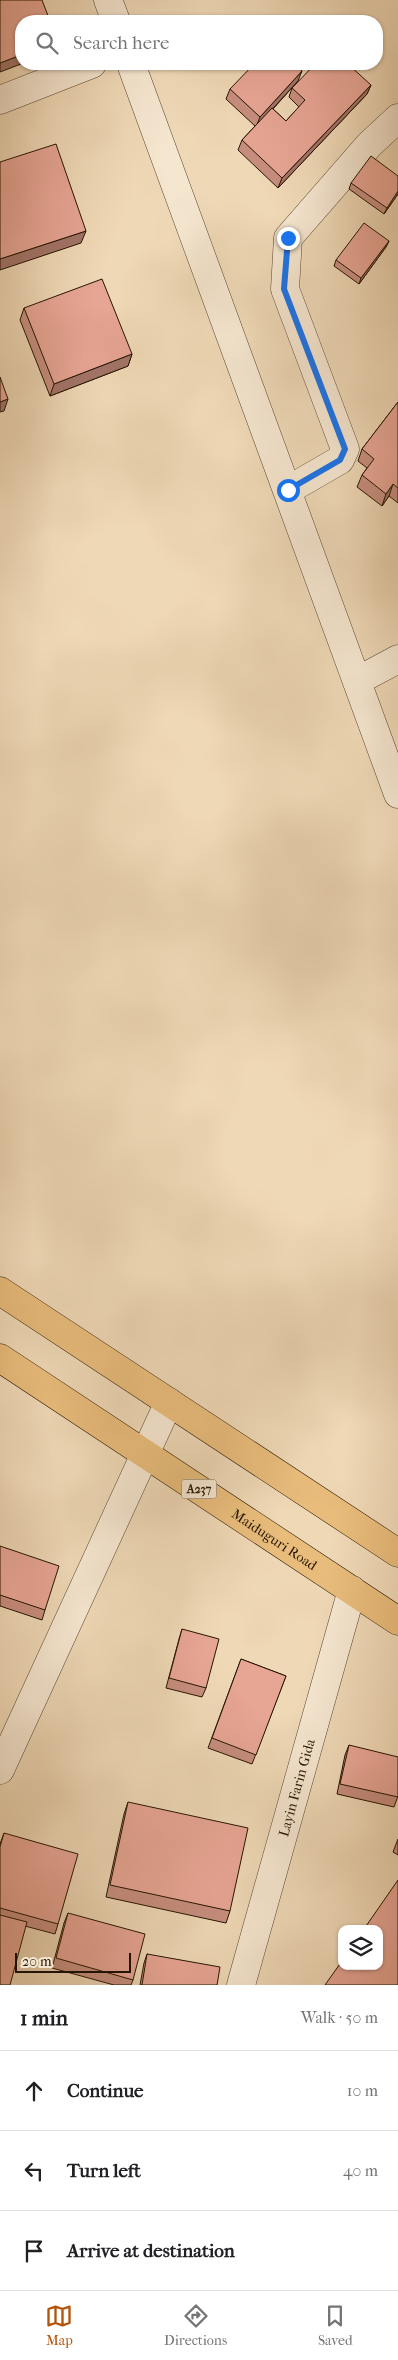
<!DOCTYPE html>
<html lang="en">
<head>
<meta charset="utf-8">
<style>
  body { margin:0; font-family:"IM FELL French Canon",serif; background:#f2f2f2; color:#202124 }
  .controls { position:absolute; right:15px; bottom:15px; display:grid; overflow:hidden; border-radius:10px; box-shadow:0 1px 4px #0004 }
  .controls button { width:45px; height:45px; display:grid; place-items:center; padding:0; border:0; border-bottom:1px solid #e0e0e0; background:#fff; color:#202124; font:25px sans-serif }
  .scale { position:absolute; left:15px; bottom:12px; width:116px; box-sizing:border-box; padding-left:5px; border:2px solid #261503; border-top:0; font-size:14px; line-height:18px; white-space:nowrap; color:#261503; -webkit-text-stroke:4px #f5e6d0; paint-order:stroke }
  .stop { position:absolute; width:15px; height:15px; margin:-11px; border:4px solid #1a73e8; border-radius:50%; background:#fff }
  .stop.end { background:#1a73e8; border-color:#fff; box-shadow:0 1px 5px #0008 }
  .list { margin:0; padding:0; list-style:none }
  h2 { display:flex; justify-content:space-between; align-items:center; height:65px; margin:0; padding:0 20px; font-size:21px }
  h2 small { font-size:16px; font-weight:400; color:#757577 }
  .list li { display:grid; grid-template-columns:32px 1fr auto; gap:15px; align-items:center; box-sizing:border-box; height:80px; padding:0 20px; border-top:1px solid #e0e0e0 }
  .list b { display:block; font-size:19px; white-space:nowrap }
  .list em { font-size:16px; font-style:normal; color:#757577 }
  .icon { flex:none; width:28px; height:28px; fill:none; stroke:currentColor; stroke-width:2; stroke-linecap:round; stroke-linejoin:round }
  .map { position:relative; flex:none; width:398px; height:1985px; overflow:hidden }
  .search { position:absolute; background:#fff; box-shadow:0 1px 4px #0004; left:15px; right:15px; top:15px; height:55px; display:flex; align-items:center; gap:12px; box-sizing:border-box; padding:0 18px; border-radius:20px; color:#757577; font-size:19px }
  .sheet { height:305px; background:#fff }
  nav { display:flex; justify-content:space-around; align-items:center; box-sizing:border-box; height:70px; border-top:1px solid #e0e0e0; background:#fff; font-size:14px; color:#757577 }
  nav a { display:grid; justify-items:center; gap:2px }
  nav .on { color:#b45309 }
  .map>svg:first-child { display:block }
  .lines { fill:none; stroke-linecap:round; stroke-linejoin:round }
  .minor-casing { stroke:#584630; stroke-width:29 }
  .trunk-casing { stroke:#261503; stroke-width:29 }
  .minor { stroke:#f5e6d0; stroke-width:28 }
  .trunk { stroke:#e8bc7b; stroke-width:28 }
  .wall { fill:#c78e7f; stroke:#261503 }
  .shaded-wall { fill:#a27468; stroke:#261503 }
  .building { fill:#e7a594; stroke:#261503 }
  .route { stroke:#1a73e8; stroke-width:6 }
  .labels { text-anchor:middle; stroke-width:4; stroke-linejoin:round; paint-order:stroke }
  .shield { fill:#f5e6d0; stroke:#645440; stroke-width:1 }
  .shield-label { font-size:12px; font-weight:bold; fill:#261503 }
  .street-label { font-size:14px; fill:#261503; stroke:#f5e6d0 }
</style>
</head>
<body>
<div class="map">
<svg width="398" height="1985" viewBox="0 0 398 1985">
  <rect width="100%" height="100%" fill="#efd8b6"/>
  <filter id="stains"><feTurbulence type="fractalNoise" baseFrequency=".004" numOctaves="4"/><feColorMatrix values="0 0 0 0 .2 0 0 0 0 .09 0 0 0 0 .02 0 0 0 .5 -.17"/></filter>
  <radialGradient id="worn" r=".72"><stop offset=".6" stop-color="#630" stop-opacity="0"/><stop offset="1" stop-color="#630" stop-opacity=".3"/></radialGradient>
  <g class="lines">
    <g class="minor-casing">
      <g id="minor">
        <polyline points="108,0 116,21"/>
        <polyline points="131,64 398,794"/>
        <polyline points="0,100 92,64"/>
        <polyline points="288,490 340,460 345,449 285,289 288,238 369,145 398,118"/>
        <polyline points="357,681 398,659"/>
        <polyline points="0,1770 169,1402"/>
        <path id="s1" d="M241 1985 352 1590"/>
      </g>
    </g>
    <g class="trunk-casing">
      <g id="trunk">
        <polyline points="0,1291 398,1553"/>
        <path id="s2" d="M0 1358 398 1621"/>
      </g>
    </g>
    <use href="#minor" class="minor"/>
    <use href="#trunk" class="trunk"/>
  </g>
  <g class="wall">
    <polygon points="298,81 273,109 286,121 299,107 289,97 292,88 371,85 367,94 278,188 238,150 242,140 255,126 226,99 230,89"/>
    <polygon points="351,183 398,194 384,214 349,189"/>
    <polygon points="389,241 386,247 359,284 334,266 336,260"/>
    <polygon points="24,308 132,354 128,366 50,396 20,320"/>
    <polygon points="398,402 398,503 389,496 382,506 357,487 362,475 367,468 358,461 362,449"/>
    <polygon points="0,1546 45,1610 42,1620 0,1606"/>
    <polygon points="182,1629 206,1688 202,1697 166,1688 179,1639"/>
    <polygon points="241,1659 286,1676 252,1764 208,1748"/>
    <polygon points="349,1745 398,1796 394,1807 337,1794 345,1755"/>
    <polygon points="128,1802 230,1911 226,1923 106,1897 124,1814"/>
    <polygon points="4,1833 58,1924 55,1934 25,1926 0,1985 0,1844"/>
    <polygon points="398,1839 398,1855 393,1852"/>
    <polygon points="68,1913 133,1980 131,1985 114,1985 52,1968 64,1923"/>
    <polygon points="147,1954 217,1985 140,1985 144,1963"/>
  </g>
  <g class="shaded-wall">
    <polygon points="21,55 21,64 0,72 0,63"/>
    <polygon points="302,71 298,81 256,127 260,117"/>
    <polygon points="371,85 367,94 278,188 282,178"/>
    <polygon points="398,191 398,194 384,214 387,208"/>
    <polygon points="86,231 81,243 0,270 0,259"/>
    <polygon points="389,241 386,247 359,284 361,278"/>
    <polygon points="132,354 128,366 50,396 54,384"/>
    <polygon points="8,399 4,411 0,412 0,402"/>
    <polygon points="393,484 389,496 382,506 386,494"/>
  </g>
  <g class="building">
    <polygon points="0,0 42,0 50,21 21,21 21,55 0,63"/>
    <polygon points="254,64 293,64 302,71 260,117 230,89"/>
    <polygon points="315,64 348,64 371,85 282,178 242,140 272,108 286,121 305,100 292,88"/>
    <polygon points="56,144 86,231 0,259 0,162"/>
    <polygon points="371,156 398,176 398,191 387,208 351,183"/>
    <polygon points="364,223 389,241 361,278 336,260"/>
    <polygon points="102,279 132,354 54,384 24,308"/>
    <polygon points="0,377 8,399 0,402"/>
    <polygon points="398,402 398,488 393,484 386,494 362,475 374,459 362,449"/>
    <polygon points="0,1546 59,1566 45,1610 0,1595"/>
    <polygon points="182,1629 219,1639 206,1688 169,1678"/>
    <polygon points="241,1659 286,1676 256,1755 212,1738"/>
    <polygon points="349,1745 398,1757 398,1797 340,1784"/>
    <polygon points="128,1802 248,1828 230,1911 110,1885"/>
    <polygon points="4,1833 78,1854 58,1924 0,1908 0,1847"/>
    <polygon points="398,1880 398,1985 325,1985 342,1961 342,1966 379,1966 379,1929 364,1929"/>
    <polygon points="68,1913 145,1934 133,1980 56,1958"/>
    <polygon points="0,1915 27,1922 10,1985 0,1985"/>
    <polygon points="147,1954 220,1967 217,1985 142,1985"/>
  </g>
  <g class="lines">
    <polyline class="route" points="288,490 340,460 345,449 284,289 288,238"/>
  </g>
  <g class="labels">
    <rect class="shield" x="181.5" y="1479.5" width="35" height="19" rx="4"/>
    <g class="shield-label">
      <text x="199" y="1493">A237</text>
    </g>
    <g class="street-label">
      <text dy="5" stroke="none"><textPath href="#s2" startOffset="329">Maiduguri Road</textPath></text>
      <text dy="5" stroke="none"><textPath href="#s1" startOffset="205">Layin Farin Gida</textPath></text>
    </g>
  </g>
  <rect width="100%" height="100%" filter="url(#stains)"/>
  <rect width="100%" height="100%" fill="url(#worn)"/>
</svg>
<div class="controls">
<button><svg class="icon" aria-label="layers" viewBox="0 0 24 24"><path d="M12 4l9 5-9 5-9-5zM3 14l9 5 9-5"/></svg></button>
</div>
<div class="scale">20 m</div>
<div class="stop" style="left:288px;top:490px"></div>
<div class="stop end" style="left:288px;top:238px"></div>
<div class="search"><svg class="icon" aria-label="search" viewBox="0 0 24 24"><circle cx="10" cy="10" r="6"/><path d="M15 15l6 6"/></svg>Search here</div>
</div>
<section class="sheet">
<h2>1 min<small>Walk · 50 m</small></h2>
<ul class="list">
<li><svg class="icon" aria-label="ahead" viewBox="0 0 24 24"><path d="M12 20V5M6 11l6-6 6 6"/></svg><div><b>Continue</b></div><em>10 m</em></li>
<li><svg class="icon" aria-label="left" viewBox="0 0 24 24"><path d="M17 20v-9H6M10 6l-5 5 5 5"/></svg><div><b>Turn left</b></div><em>40 m</em></li>
<li><svg class="icon" aria-label="arrive" viewBox="0 0 24 24"><path d="M6 21V4h12l-3 4 3 4H6"/></svg><div><b>Arrive at destination</b></div></li>
</ul>
</section>
<nav>
<a class="on"><svg class="icon" aria-label="map" viewBox="0 0 24 24"><path d="M3 6l6-2 6 2 6-2v14l-6 2-6-2-6 2zM9 4v14M15 6v14"/></svg>Map</a>
<a><svg class="icon" aria-label="directions" viewBox="0 0 24 24"><path d="M12 3l9 9-9 9-9-9zM9 14v-3h6M13 9l2 2-2 2"/></svg>Directions</a>
<a><svg class="icon" aria-label="saved" viewBox="0 0 24 24"><path d="M7 4h10v16l-5-4-5 4z"/></svg>Saved</a>
</nav>
</body>
</html>
